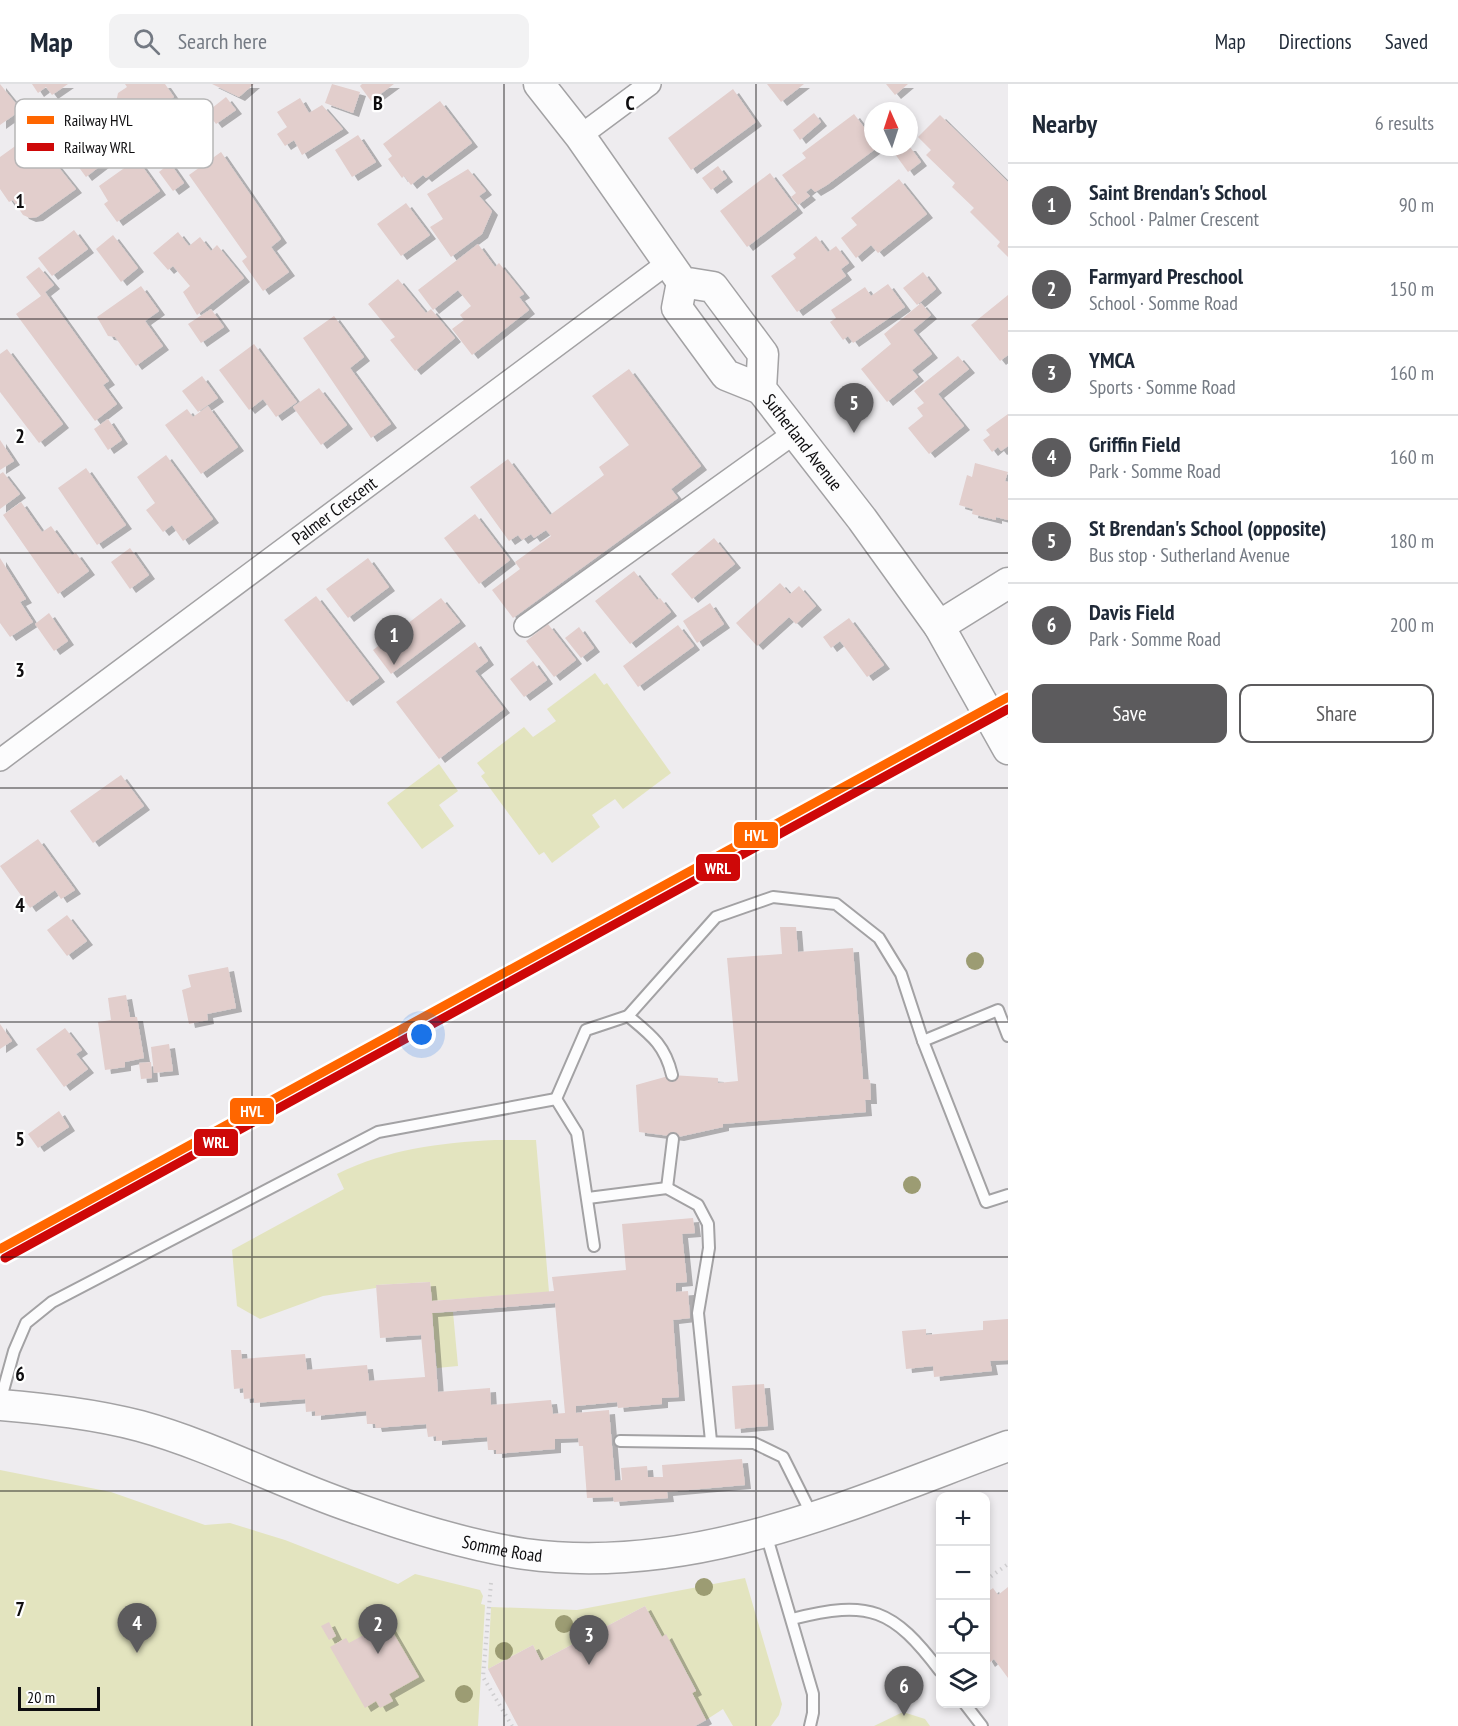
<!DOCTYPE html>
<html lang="en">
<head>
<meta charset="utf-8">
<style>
  body { margin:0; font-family:"PT Sans Narrow",sans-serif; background:#f2f2f3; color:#1f2937 }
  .controls { position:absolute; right:18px; bottom:18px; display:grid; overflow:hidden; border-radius:12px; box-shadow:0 3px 9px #0003 }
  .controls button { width:54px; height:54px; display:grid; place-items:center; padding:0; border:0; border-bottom:2px solid #e0e1e3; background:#fff; color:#1f2937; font:30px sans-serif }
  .compass { position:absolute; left:864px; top:18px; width:54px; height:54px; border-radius:50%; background:#fff; box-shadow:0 3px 9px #0003; rotate:357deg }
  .scale { position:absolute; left:18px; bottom:15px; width:82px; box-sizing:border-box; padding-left:6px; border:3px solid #0e0d0f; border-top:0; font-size:16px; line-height:21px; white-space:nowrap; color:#0e0d0f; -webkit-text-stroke:4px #fff; paint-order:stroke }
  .you { position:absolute; left:422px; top:951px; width:21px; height:21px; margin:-15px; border:4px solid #fff; border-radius:50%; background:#1a73e8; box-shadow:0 0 0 9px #1a73e833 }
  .badge { display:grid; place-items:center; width:39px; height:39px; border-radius:50%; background:#5c5b5d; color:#fff; font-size:20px; font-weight:700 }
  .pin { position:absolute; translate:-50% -50px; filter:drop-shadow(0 2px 3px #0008) }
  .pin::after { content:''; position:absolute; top:32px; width:21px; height:18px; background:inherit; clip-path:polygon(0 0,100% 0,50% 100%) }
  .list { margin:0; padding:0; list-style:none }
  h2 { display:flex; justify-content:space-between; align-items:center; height:78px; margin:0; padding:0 24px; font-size:26px }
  h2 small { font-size:20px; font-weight:400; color:#747a83 }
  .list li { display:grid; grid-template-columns:39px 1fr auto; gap:18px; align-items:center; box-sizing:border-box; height:84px; padding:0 24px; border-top:2px solid #e0e1e3 }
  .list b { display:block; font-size:22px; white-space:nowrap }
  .list p { margin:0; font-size:20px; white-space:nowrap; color:#747a83 }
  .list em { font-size:20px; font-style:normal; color:#747a83 }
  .actions { display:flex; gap:12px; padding:18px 24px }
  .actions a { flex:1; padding:14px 0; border:2px solid #5c5b5d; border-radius:12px; text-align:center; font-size:21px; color:#5c5b5d }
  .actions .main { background:#5c5b5d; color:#fff }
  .icon { flex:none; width:33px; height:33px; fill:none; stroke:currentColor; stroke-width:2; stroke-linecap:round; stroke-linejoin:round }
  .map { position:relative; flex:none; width:1008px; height:1642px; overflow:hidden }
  header { display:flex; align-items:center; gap:36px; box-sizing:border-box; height:84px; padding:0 30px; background:#fff; border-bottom:2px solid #e0e1e3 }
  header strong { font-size:28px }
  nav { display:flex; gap:33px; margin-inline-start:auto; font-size:21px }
  .search { width:420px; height:54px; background:#f2f2f3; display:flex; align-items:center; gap:15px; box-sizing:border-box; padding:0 21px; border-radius:12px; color:#747a83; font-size:22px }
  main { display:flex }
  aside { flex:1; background:#fff }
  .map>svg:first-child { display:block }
  .green { fill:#e3e4bf }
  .building { fill:#e2cecc; fill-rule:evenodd; filter:url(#shadow) }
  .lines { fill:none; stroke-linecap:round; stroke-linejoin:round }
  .lane-casing { stroke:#a3a2a4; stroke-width:14 }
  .street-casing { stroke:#a3a2a4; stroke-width:24 }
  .secondary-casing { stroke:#a3a2a4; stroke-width:33 }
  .path { stroke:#cecdcf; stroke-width:4; stroke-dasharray:1.5 4.5; stroke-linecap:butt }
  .lane { stroke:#fcfcfd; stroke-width:10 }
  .street { stroke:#fcfcfd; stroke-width:21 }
  .secondary { stroke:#fcfcfd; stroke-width:30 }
  .rail-1-casing { stroke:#fff; stroke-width:14 }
  .rail-2-casing { stroke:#fff; stroke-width:14 }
  .rail-1 { stroke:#f60; stroke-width:9 }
  .rail-2 { stroke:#ce0808; stroke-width:9 }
  .tree { fill:#9c9c73 }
  .grid { fill:none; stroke:#0e0d0f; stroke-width:1.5; stroke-opacity:0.55 }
  .labels { text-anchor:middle; stroke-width:4.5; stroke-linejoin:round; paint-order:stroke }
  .street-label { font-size:18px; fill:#0e0d0f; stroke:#fff }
  .key { fill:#fff; stroke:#b7b6b7; stroke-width:1.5 }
  .key-label { font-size:16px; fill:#0e0d0f }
  .grid-label { font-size:20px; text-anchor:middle; font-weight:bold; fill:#0e0d0f; stroke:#fff; stroke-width:4.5; stroke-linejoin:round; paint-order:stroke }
  .line-badge { stroke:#fff; stroke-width:2 }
  .badge-label { font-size:16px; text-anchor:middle; font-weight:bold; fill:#fff }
</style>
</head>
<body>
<header>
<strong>Map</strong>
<div class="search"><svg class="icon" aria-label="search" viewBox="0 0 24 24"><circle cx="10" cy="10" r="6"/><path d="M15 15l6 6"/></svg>Search here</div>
<nav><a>Map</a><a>Directions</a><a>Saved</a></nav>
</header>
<main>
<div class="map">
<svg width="1008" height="1642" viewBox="0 0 1008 1642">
  <defs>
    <filter id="shadow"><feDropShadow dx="6" dy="4" stdDeviation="0" flood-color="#0004"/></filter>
  </defs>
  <rect width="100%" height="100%" fill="#eeecef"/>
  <g class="green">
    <polygon points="595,589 604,601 607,599 671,689 623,725 615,715 592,731 600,743 552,779 544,768 539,771 481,692 485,689 477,679 524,643 533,653 556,637 547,625"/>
    <polygon points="439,680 458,707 439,721 454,742 422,765 387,719"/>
    <path d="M495 1056H536L549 1208 432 1217 430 1198 376 1201V1204L323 1212 260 1235 237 1222 232 1166 344 1105 337 1090C388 1065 439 1059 495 1056Z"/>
    <polygon points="453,1228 458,1282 437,1284 432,1229"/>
    <polygon points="0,1386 111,1408 205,1441 230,1439 285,1456 398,1500 415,1490 480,1506 483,1512 481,1520 485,1521 478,1642 0,1642"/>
    <polygon points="745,1494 782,1620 779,1631 771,1642 733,1642 723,1625 706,1636 692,1609 696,1606 666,1551 662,1553 645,1522 541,1577 533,1561 488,1585 491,1523 577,1526"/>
    <polygon points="903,1628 925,1635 930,1642 874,1642"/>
  </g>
  <g class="building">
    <polygon points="0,0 21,26 0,41"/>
    <polygon points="32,0 68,0 52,11 46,3 38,9"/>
    <polygon points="125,0 165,0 174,13 132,42 116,19 118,9 127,3"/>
    <polygon points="212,0 254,0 239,13"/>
    <polygon points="332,0 360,8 353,29 325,19"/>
    <polygon points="362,0 394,0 371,17 360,2"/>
    <polygon points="767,0 804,0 781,18"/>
    <polygon points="886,0 908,0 895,11"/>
    <polygon points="733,5 756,38 691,86 668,54"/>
    <polygon points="226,13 236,26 216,40 207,28"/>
    <polygon points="300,14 309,29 322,21 343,45 302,71 294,56 285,62 277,50 287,43 277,28"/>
    <polygon points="440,17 472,59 426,94 423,91 411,101 404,92 402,94 388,75 392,72 383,60"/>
    <polygon points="74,29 81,39 94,29 121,66 86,93 55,51 63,45 60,40"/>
    <polygon points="814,29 821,38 800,56 793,46"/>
    <polygon points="854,30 873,55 873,63 878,63 827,101 815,108 811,104 806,108 810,112 798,121 791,113 796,109 782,91 806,74 802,69"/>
    <polygon points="940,31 1008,98 1008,173 997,162 1000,158 970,128 974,124 952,103 955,99 926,71 931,66 918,53"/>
    <polygon points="32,50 76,105 37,133 30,134 23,131 13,116 9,118 0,105 0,73"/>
    <polygon points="358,51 376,78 352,93 335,66"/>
    <polygon points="905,63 910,63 921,78 908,88 895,70"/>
    <polygon points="221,68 281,155 271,163 289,188 263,207 242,177 247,173 189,91"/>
    <polygon points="137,75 160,107 117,138 104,120 108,117 99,102"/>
    <polygon points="170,79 184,99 173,107 159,88"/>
    <polygon points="718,82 727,94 711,106 702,94"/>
    <polygon points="468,85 486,107 479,112 492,127 482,150 451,173 430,143 443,135 427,110"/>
    <polygon points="770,89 797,125 747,163 720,127"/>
    <polygon points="899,95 927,130 878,169 871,161 856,174 841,154 857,141 851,134"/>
    <polygon points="406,119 430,151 401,172 377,140"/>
    <polygon points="74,146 88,165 52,192 38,174"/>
    <polygon points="178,148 189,162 200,153 211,167 217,161 244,194 197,231 183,208 190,202 173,182 168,186 153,169"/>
    <polygon points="113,151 138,184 121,198 96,165"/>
    <polygon points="816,152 828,168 836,162 849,179 841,185 846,192 797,228 771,192 796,174 793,170"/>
    <polygon points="478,160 495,183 499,179 524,210 519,213 529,226 472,271 452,245 464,236 460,231 471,222 458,206 433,226 418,206"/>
    <polygon points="39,183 54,201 45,208 109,297 103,301 117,320 95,337 16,230 41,212 26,193"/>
    <polygon points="923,188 936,205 917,221 903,204"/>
    <polygon points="398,195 426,229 431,225 455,254 415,287 390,256 395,253 368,220"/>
    <polygon points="888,200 905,223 853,259 848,252 843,256 830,238 836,234 831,226 865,203 871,212"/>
    <polygon points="141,202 159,227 145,237 163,262 136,282 115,253 108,252 97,233"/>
    <polygon points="1008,211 1008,271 1000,277 971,241"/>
    <polygon points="921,219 931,231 913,246 932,270 912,286 918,293 887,318 861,285 891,260 884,250"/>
    <polygon points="211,225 224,243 201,259 188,240"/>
    <polygon points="334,232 364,273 350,284 391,340 371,354 303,254"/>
    <polygon points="254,260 297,318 276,333 263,315 249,326 219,286"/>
    <polygon points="7,265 63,340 39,359 0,308 0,270"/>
    <polygon points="958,272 969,285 938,310 964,342 929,370 908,344 923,332 917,324 924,319 914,307"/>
    <polygon points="629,285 701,382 671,405 678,414 513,534 492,506 520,485 515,478 551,452 546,446 534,454 531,450 522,456 518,451 509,457 470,403 508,375 550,431 604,391 599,383 629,361 592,312"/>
    <polygon points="202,292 218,314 198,328 182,307"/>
    <polygon points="319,304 347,341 321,361 293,323"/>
    <polygon points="208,322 238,363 201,390 165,341 187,325 193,333"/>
    <polygon points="1008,330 1008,362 1001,367 998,363 992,368 983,356 990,351 986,346"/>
    <polygon points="108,335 122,356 108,366 94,345"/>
    <polygon points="0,356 14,377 0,386"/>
    <polygon points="166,371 213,435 183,457 172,441 163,448 146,426 155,419 137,393"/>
    <polygon points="975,379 1008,388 1005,397 1008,398 1008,436 996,433 996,436 972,430 973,425 959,421 967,391 972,393"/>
    <polygon points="86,384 126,441 97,461 58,404"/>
    <polygon points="3,388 20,410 0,425 0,390"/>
    <polygon points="21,418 42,448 51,442 72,471 76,469 89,487 58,510 3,431"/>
    <polygon points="475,430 510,476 479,500 444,454"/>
    <polygon points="714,454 735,480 692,515 671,490"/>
    <polygon points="130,464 149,491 130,505 111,478"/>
    <polygon points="0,474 26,515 20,518 33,538 10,553 0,539"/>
    <polygon points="368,474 389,503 348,534 326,505"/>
    <polygon points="634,487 657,516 660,514 671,528 630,560 595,517"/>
    <polygon points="780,499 790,510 799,502 816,522 796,540 789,533 757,562 736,539"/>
    <polygon points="316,512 379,594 347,618 284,536"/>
    <polygon points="441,514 460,538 391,590 373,566"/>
    <polygon points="710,519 724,540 697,559 683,537"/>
    <polygon points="49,529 68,557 54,567 35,540"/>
    <polygon points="849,534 884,581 867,593 840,557 831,564 823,553"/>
    <polygon points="548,540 576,576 554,593 526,557"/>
    <polygon points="678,541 694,562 638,603 623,582"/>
    <polygon points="579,543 594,564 581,574 565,554"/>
    <polygon points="475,558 488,577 475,587 504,625 439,675 396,618"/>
    <polygon points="533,577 547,596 524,613 510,595"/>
    <polygon points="121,691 144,722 93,759 70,727"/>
    <polygon points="38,755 75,806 61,815 55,806 30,824 0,782"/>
    <polygon points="67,831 87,857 67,872 47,846"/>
    <polygon points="780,843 796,843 798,868 853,864 863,995 870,996 871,1016 865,1016 866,1028 723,1040 723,1043 678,1053 639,1048 636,1001 672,991 718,994 718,999 738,997 727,874 782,870"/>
    <polygon points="228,883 236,924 207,930 208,936 189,940 182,906 191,903 188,891"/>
    <polygon points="126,911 130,933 137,933 144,974 125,978 125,983 105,986 98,938 111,936 108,914"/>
    <polygon points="0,940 12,957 0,965"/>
    <polygon points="65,944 82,966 76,970 88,985 64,1003 36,965"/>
    <polygon points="169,960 173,987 154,989 151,963"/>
    <polygon points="151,978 152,994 141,995 139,979"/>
    <polygon points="59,1027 69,1043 38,1064 28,1050"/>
    <path d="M693 1134 695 1149 682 1150 687 1198 676 1199V1208L688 1207 690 1234 673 1236 679 1313 662 1314V1320L618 1324 617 1318 576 1322V1329L609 1326 615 1397 622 1396 621 1384 647 1382 648 1393H663L662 1381 742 1375 745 1401 667 1408 668 1414 614 1418 613 1413 587 1414 583 1362H579L578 1354 555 1355V1365L496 1370V1366H488L487 1353 436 1357V1352L428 1353 426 1340 376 1344 375 1340H367L366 1327 315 1332V1327L306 1328 305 1315 254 1319V1314L244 1315 243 1304 234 1305 231 1266H241L242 1275 305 1270 307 1286 367 1281 369 1297 425 1293 421 1251 380 1254 376 1201 430 1198 432 1217 554 1207 552 1193 626 1186 622 1140ZM555 1219 565 1329 553 1330 551 1316 491 1321 490 1304 438 1308 432 1229Z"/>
    <polygon points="1008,1235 1008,1276 990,1277 992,1287 934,1293 933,1282 906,1285 902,1247 926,1245 926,1251 983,1246 983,1237"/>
    <polygon points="764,1300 768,1342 735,1345 732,1302"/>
    <polygon points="1008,1503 1008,1594 994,1575 989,1579 986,1574 986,1509 993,1504 998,1511"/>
    <polygon points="645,1522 662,1553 666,1550 696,1607 692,1609 706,1636 695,1642 518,1642 488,1585 533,1561 541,1577"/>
    <polygon points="329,1538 336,1552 329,1556 321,1542"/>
    <polygon points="387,1538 419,1593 389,1610 393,1617 380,1624 376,1617 365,1624 330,1563 346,1554 349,1559"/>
  </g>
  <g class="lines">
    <g class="lane-casing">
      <g id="lane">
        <path d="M628 932C651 951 665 961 672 991"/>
        <polyline points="923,957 998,926 1008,952"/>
        <polyline points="556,1015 586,946 628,932 716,833 773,813 836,820 879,854 901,890 923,957 986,1118 1008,1111"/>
        <polyline points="556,1015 577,1049 594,1162"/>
        <polyline points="667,1104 673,1055"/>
        <polyline points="588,1114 667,1104 698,1121 708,1140 709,1164 698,1229 711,1357"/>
        <polyline points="0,1318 14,1267 26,1239 52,1218 378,1048 556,1015"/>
        <polyline points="620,1357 754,1359 783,1373 812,1431"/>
        <polyline points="766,1450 813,1610 813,1629 810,1642"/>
        <path d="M792 1535C870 1515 893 1525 940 1587"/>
        <polyline points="965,1620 982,1642"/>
      </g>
    </g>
    <g class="street-casing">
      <g id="street">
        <polyline points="580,52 650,0"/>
        <polyline points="525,542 793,350"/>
        <path id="s1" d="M0 676 669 178"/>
      </g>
    </g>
    <g class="secondary-casing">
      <g id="secondary">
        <path id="s2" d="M539 0 580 52 682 198 713 203 763 270 761 305 862 435 939 542 1008 665"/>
        <polyline points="682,198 677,224 726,291 761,305"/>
        <polyline points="939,542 1008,499"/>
        <path id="s3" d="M0 1321C47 1325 94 1330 140 1342 213 1362 281 1399 352 1423 408 1443 466 1461 525 1470 695 1493 853 1419 1008 1362"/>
      </g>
    </g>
    <g class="path">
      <polyline points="986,1496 1008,1480"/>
      <polyline points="491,1499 483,1593 512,1642"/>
    </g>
    <use href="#lane" class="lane"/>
    <use href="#street" class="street"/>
    <use href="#secondary" class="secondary"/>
    <g class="rail-1-casing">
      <polyline id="rail-1" points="0,1165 1008,613"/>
    </g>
    <g class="rail-2-casing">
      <polyline id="rail-2" points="5,1174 1008,625"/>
    </g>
    <use href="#rail-1" class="rail-1"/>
    <use href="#rail-2" class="rail-2"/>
  </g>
  <g class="tree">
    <circle cx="975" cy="877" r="9"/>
    <circle cx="912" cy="1101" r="9"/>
    <circle cx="704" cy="1503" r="9"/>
    <circle cx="564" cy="1540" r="9"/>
    <circle cx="504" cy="1567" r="9"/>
    <circle cx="464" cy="1610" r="9"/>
  </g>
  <path class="grid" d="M252 0V1642M504 0V1642M756 0V1642M0 235H1008M0 469H1008M0 704H1008M0 938H1008M0 1173H1008M0 1407H1008"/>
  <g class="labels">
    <g class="street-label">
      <text dy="6" stroke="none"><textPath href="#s2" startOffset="462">Sutherland Avenue</textPath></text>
      <text dy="6" stroke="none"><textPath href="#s1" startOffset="417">Palmer Crescent</textPath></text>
      <text dy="6" stroke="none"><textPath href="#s3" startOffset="525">Somme Road</textPath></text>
    </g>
  </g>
  <rect x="15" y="15" width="198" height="69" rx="9" class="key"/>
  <rect x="27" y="32" width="27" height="8" fill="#f60"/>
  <rect x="27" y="59" width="27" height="8" fill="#ce0808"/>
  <g class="key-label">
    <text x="64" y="42">Railway HVL</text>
    <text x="64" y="69">Railway WRL</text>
  </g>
  <g class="grid-label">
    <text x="378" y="26">B</text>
    <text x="630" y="26">C</text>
    <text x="20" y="124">1</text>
    <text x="20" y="359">2</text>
    <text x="20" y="593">3</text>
    <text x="20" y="828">4</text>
    <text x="20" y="1062">5</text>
    <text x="20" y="1297">6</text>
    <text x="20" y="1532">7</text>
  </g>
  <g class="line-badge">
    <rect x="733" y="737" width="46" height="28" rx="6" fill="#f60"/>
    <rect x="695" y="769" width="46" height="29" rx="6" fill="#ce0808"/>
    <rect x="229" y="1013" width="46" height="28" rx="6" fill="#f60"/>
    <rect x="193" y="1044" width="46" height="29" rx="6" fill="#ce0808"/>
  </g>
  <g class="badge-label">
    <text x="756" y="757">HVL</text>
    <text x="718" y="790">WRL</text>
    <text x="252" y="1033">HVL</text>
    <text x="216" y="1064">WRL</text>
  </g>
</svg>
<div class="controls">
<button>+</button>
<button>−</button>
<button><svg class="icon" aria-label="locate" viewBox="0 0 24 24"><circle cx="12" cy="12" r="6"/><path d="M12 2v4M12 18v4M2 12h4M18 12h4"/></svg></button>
<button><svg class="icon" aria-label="layers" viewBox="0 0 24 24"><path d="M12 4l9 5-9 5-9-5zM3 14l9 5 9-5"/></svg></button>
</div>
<svg class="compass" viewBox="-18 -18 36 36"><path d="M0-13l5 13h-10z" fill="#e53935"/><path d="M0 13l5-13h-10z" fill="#747a83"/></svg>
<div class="scale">20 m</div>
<div class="you"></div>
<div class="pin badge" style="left:394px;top:581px">1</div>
<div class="pin badge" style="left:378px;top:1570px">2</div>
<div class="pin badge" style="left:589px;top:1581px">3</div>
<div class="pin badge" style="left:137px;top:1569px">4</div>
<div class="pin badge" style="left:854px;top:349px">5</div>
<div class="pin badge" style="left:904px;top:1632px">6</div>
</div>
<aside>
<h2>Nearby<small>6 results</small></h2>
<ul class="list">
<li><span class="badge">1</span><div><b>Saint Brendan's School</b><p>School · Palmer Crescent</p></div><em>90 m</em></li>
<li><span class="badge">2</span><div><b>Farmyard Preschool</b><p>School · Somme Road</p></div><em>150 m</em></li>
<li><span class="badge">3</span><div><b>YMCA</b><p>Sports · Somme Road</p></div><em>160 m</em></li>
<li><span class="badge">4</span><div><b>Griffin Field</b><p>Park · Somme Road</p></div><em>160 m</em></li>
<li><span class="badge">5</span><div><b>St Brendan's School (opposite)</b><p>Bus stop · Sutherland Avenue</p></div><em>180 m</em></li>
<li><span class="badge">6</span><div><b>Davis Field</b><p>Park · Somme Road</p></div><em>200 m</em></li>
</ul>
<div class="actions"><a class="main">Save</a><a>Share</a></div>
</aside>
</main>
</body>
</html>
